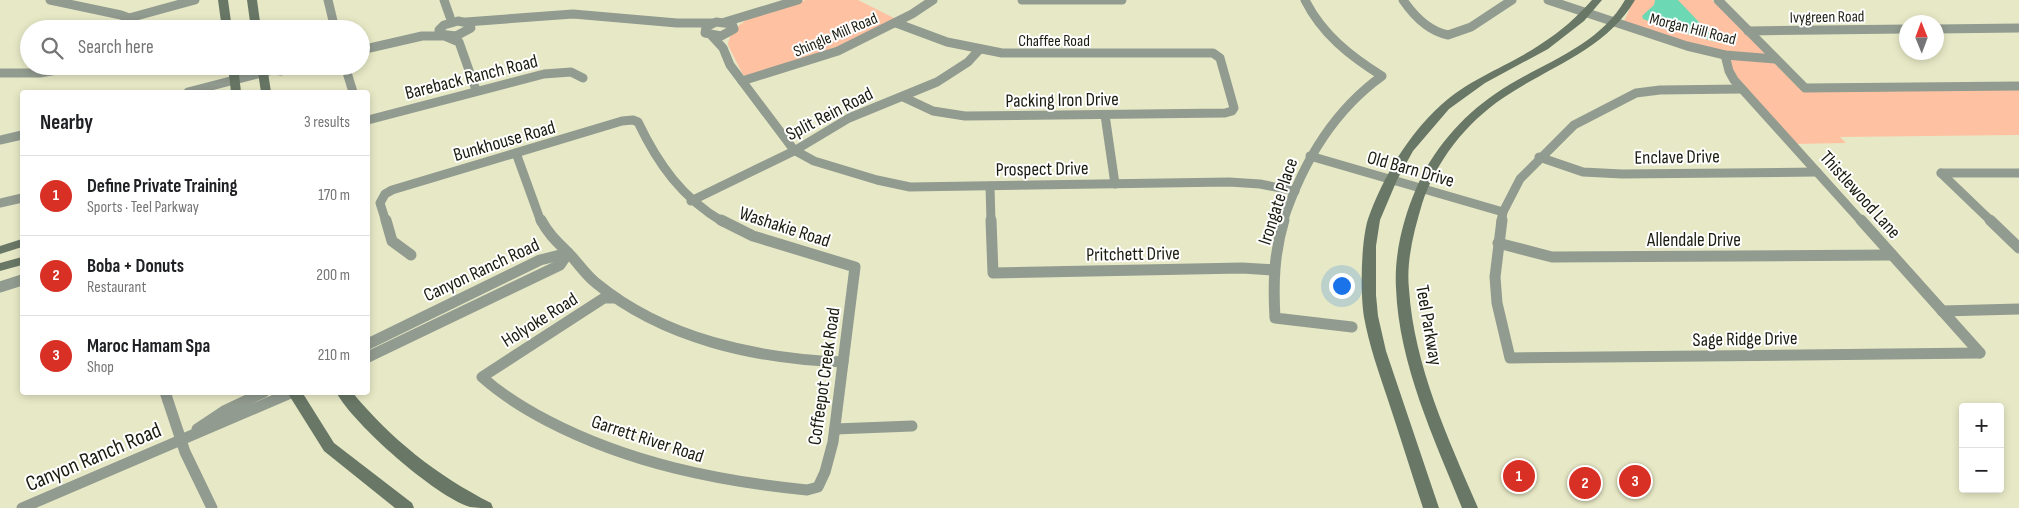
<!DOCTYPE html>
<html lang="en">
<head>
<meta charset="utf-8">
<style>
  body { margin:0; font-family:"Sofia Sans Condensed",sans-serif; background:#f6f6f6; color:#202124 }
  .controls { position:absolute; right:15px; bottom:15px; display:grid; overflow:hidden; border-radius:5px; box-shadow:0 2px 8px #0003 }
  .controls button { width:45px; height:45px; display:grid; place-items:center; padding:0; border:0; border-bottom:1px solid #e0e0e0; background:#fff; color:#202124; font:25px sans-serif }
  .compass { position:absolute; left:1899px; top:15px; width:45px; height:45px; border-radius:50%; background:#fff; box-shadow:0 2px 8px #0003; rotate:359deg }
  .you { position:absolute; left:1341px; top:285px; width:18px; height:18px; margin:-12px; border:4px solid #fff; border-radius:50%; background:#1a73e8; box-shadow:0 0 0 8px #1a73e833 }
  .badge { display:grid; place-items:center; width:32px; height:32px; border-radius:50%; background:#d93025; color:#fff; font-size:16px; font-weight:700 }
  .pin { position:absolute; translate:-50% -50%; border:2px solid #fff; box-shadow:0 1px 5px #0006 }
  .list { margin:0; padding:0; list-style:none }
  h2 { display:flex; justify-content:space-between; align-items:center; height:65px; margin:0; padding:0 20px; font-size:21px }
  h2 small { font-size:16px; font-weight:400; color:#757577 }
  .list li { display:grid; grid-template-columns:32px 1fr auto; gap:15px; align-items:center; box-sizing:border-box; height:80px; padding:0 20px; border-top:1px solid #e0e0e0 }
  .list b { display:block; font-size:19px; white-space:nowrap }
  .list p { margin:0; font-size:16px; white-space:nowrap; color:#757577 }
  .list em { font-size:16px; font-style:normal; color:#757577 }
  .icon { flex:none; width:28px; height:28px; fill:none; stroke:currentColor; stroke-width:2; stroke-linecap:round; stroke-linejoin:round }
  .map { position:relative; flex:none; width:2019px; height:508px; overflow:hidden }
  .search { position:absolute; background:#fff; box-shadow:0 2px 8px #0003; left:20px; top:20px; width:350px; height:55px; display:flex; align-items:center; gap:12px; box-sizing:border-box; padding:0 18px; border-radius:28px; color:#757577; font-size:19px }
  .panel { position:absolute; background:#fff; box-shadow:0 2px 8px #0003; left:20px; top:90px; width:350px; height:305px; border-radius:5px }
  .map>svg:first-child { display:block }
  .green { fill:#fec2a2 }
  .water { fill:#6cd8b4 }
  .lines { fill:none; stroke-linecap:round; stroke-linejoin:round }
  .street-far1 { stroke:#929b8f; stroke-width:9 }
  .street { stroke:#929b8f; stroke-width:11 }
  .secondary { fill:#697766; fill-rule:evenodd }
  .labels { text-anchor:middle; stroke-width:4; stroke-linejoin:round; paint-order:stroke }
  .far-street-label { font-size:16px; fill:#1b1c0f; stroke:#fff }
  .street-label { font-size:19px; fill:#1b1c0f; stroke:#fff }
  .near-street-label { font-size:22px; fill:#1b1c0f; stroke:#fff }
</style>
</head>
<body>
<div class="map">
<svg width="2019" height="508" viewBox="0 0 2019 508">
  <rect width="100%" height="100%" fill="#e7e9c6"/>
  <g class="green">
    <path d="M806 0H858L896 19 849 43 746 76 743 75 728 45C731 15 782 7 806 0Z"/>
    <polygon points="1634,0 1712,0 1802,91 2019,89 2019,135 1840,137 1846,143 1795,144 1737,78 1718,50 1666,36 1624,21"/>
  </g>
  <polygon class="water" points="1655,0 1678,0 1716,40 1716,42 1664,27 1643,19 1642,16 1654,5"/>
  <g class="lines">
    <g class="street-far1">
      <polyline points="50,0 121,15 129,18 139,29"/>
      <polyline points="328,0 335,29"/>
      <polyline points="444,0 450,17"/>
      <polyline points="1022,0 1122,0"/>
      <path d="M1403 0C1414 16 1428 31 1448 35L1471 27 1512 0"/>
      <polyline points="1548,0 1687,46 1725,55 1775,59"/>
      <polyline points="1718,0 1805,88 2019,86"/>
      <polyline points="129,18 195,0"/>
      <polygon points="458,21 468,23 471,28 456,36 439,34 439,30 444,25"/>
      <polyline points="466,22 573,14 677,23 712,23"/>
      <polygon points="716,22 732,24 734,29 721,36 705,33 706,27"/>
      <polyline points="725,22 798,0"/>
      <polyline points="896,23 947,42 1002,53 1213,53 1220,58 1234,108 1232,111 1225,113 965,116 933,111 903,97"/>
      <polyline points="1936,29 2019,28"/>
      <polyline points="1748,31 1906,29"/>
      <polyline points="712,36 723,48 730,65 794,150 814,161 877,180 910,187 1229,182 1260,184 1295,191"/>
      <polyline points="447,37 459,42 476,90"/>
      <polyline points="361,50 422,36 444,36"/>
      <polyline points="1725,55 1729,71 1734,80 1862,222"/>
      <polyline points="345,66 353,92"/>
      <polyline points="274,70 281,71 301,66"/>
      <polyline points="0,73 40,73 79,66"/>
      <polyline points="742,81 838,51 912,14 933,0"/>
      <polyline points="188,92 273,70 280,66"/>
      <polyline points="1105,115 1115,184"/>
      <polyline points="368,120 544,74 571,72 583,78"/>
      <polyline points="0,140 22,135"/>
      <polyline points="516,153 541,222"/>
      <polyline points="1310,156 1503,212"/>
      <polyline points="1539,157 1583,172 1622,174 1817,172"/>
      <polyline points="1941,173 1992,222"/>
      <polyline points="1941,173 2019,173"/>
      <polyline points="990,186 991,222"/>
      <polyline points="691,201 794,151 849,118 937,82 968,62 979,50"/>
      <polyline points="0,203 22,198"/>
      <path d="M386 222 380 203 385 194 392 190 622 121 633 120 638 122C658 164 682 198 723 222"/>
      <path d="M1283 222C1302 164 1332 112 1382 76 1350 56 1322 34 1305 0"/>
      <polyline points="1501,222 1503,212 1520,179 1574,125 1636,93 1660,90 1742,89"/>
    </g>
    <g class="street">
      <polyline points="386,220 392,241 411,255"/>
      <path d="M541 220C550 237 560 244 573 258 580 266 587 276 596 283 664 339 757 359 843 362"/>
      <polyline points="991,220 993,273 1242,268 1274,270"/>
      <path d="M1284 220C1274 253 1273 284 1275 318L1352 327"/>
      <polyline points="1502,220 1495,277 1497,303 1510,358 1980,353"/>
      <polyline points="1861,220 1980,353"/>
      <polyline points="1990,220 2019,248"/>
      <polyline points="1498,243 1552,257 1892,255"/>
      <polyline points="0,287 22,280"/>
      <path d="M616 298H604L482 377C502 395 525 409 548 421 629 463 717 481 807 490L818 487 825 472 833 442 855 267 753 236 721 220"/>
      <polyline points="1942,311 2019,309"/>
      <polyline points="368,344 540,260 568,253"/>
      <polyline points="368,357 560,265 568,253"/>
      <polyline points="165,392 185,452 212,508"/>
      <polyline points="197,429 224,411 264,392"/>
      <polyline points="835,429 912,426"/>
      <polyline points="22,508 293,392"/>
    </g>
    <g class="secondary">
      <polygon points="218,0 228,0 232,29 222,29"/>
      <polygon points="247,0 257,0 261,29 251,29"/>
      <path d="M1592 0H1602L1584 21 1548 49 1485 83 1449 109 1413 151 1397 180 1380 220 1376 246V295L1378 316 1386 351 1439 508H1423C1411 472 1400 436 1388 400 1379 373 1369 345 1364 317 1360 292 1361 242 1368 219 1383 177 1408 135 1441 105 1470 78 1509 66 1541 44 1560 32 1577 17 1592 0Z"/>
      <path d="M1625 0H1635C1606 50 1548 67 1503 98 1466 123 1436 161 1422 204 1414 231 1406 261 1409 289 1414 366 1448 438 1478 508H1462C1434 438 1399 365 1396 288 1394 255 1403 219 1416 189 1432 151 1461 117 1495 94 1538 64 1598 48 1625 0Z"/>
      <polygon points="228,66 238,66 241,92 231,92"/>
      <polygon points="257,66 267,66 271,92 261,92"/>
      <polygon points="22,239 22,247 0,254 0,246"/>
      <polygon points="22,257 22,265 0,271 0,263"/>
      <polygon points="287,392 302,392 334,443 412,503 414,508 395,508 324,451"/>
      <path d="M336 392H352C391 439 436 475 491 503L493 508C486 508 476 508 470 507 435 496 354 425 336 392Z"/>
    </g>
  </g>
  <g class="labels">
    <g class="far-street-label">
      <text transform="translate(1827 16) rotate(-1)" y="6">Ivygreen Road</text>
      <text transform="translate(1693 28) rotate(14)" y="6">Morgan Hill Road</text>
      <text transform="translate(835 34) rotate(-23)" y="6">Shingle Mill Road</text>
      <text x="1054" y="46">Chaffee Road</text>
    </g>
    <g class="street-label">
      <text transform="translate(471 76) rotate(-14)" y="7">Bareback Ranch Road</text>
      <text transform="translate(1062 99) rotate(-1)" y="7">Packing Iron Drive</text>
      <text transform="translate(829 113) rotate(-27)" y="7">Split Rein Road</text>
      <text transform="translate(504 140) rotate(-16)" y="7">Bunkhouse Road</text>
      <text transform="translate(1677 156) rotate(-1)" y="7">Enclave Drive</text>
      <text transform="translate(1042 168) rotate(-1)" y="7">Prospect Drive</text>
      <text transform="translate(1411 168) rotate(16)" y="7">Old Barn Drive</text>
      <text transform="translate(1861 194) rotate(48)" y="7">Thistlewood Lane</text>
      <text transform="translate(1277 201) rotate(-72)" y="7">Irongate Place</text>
      <text transform="translate(785 226) rotate(18)" y="7">Washakie Road</text>
      <text x="1694" y="246">Allendale Drive</text>
      <text transform="translate(1133 253) rotate(-1)" y="7">Pritchett Drive</text>
      <text transform="translate(481 269) rotate(-25)" y="7">Canyon Ranch Road</text>
      <text transform="translate(539 319) rotate(-32)" y="7">Holyoke Road</text>
      <text transform="translate(1430 325) rotate(80)" y="7">Teel Parkway</text>
      <text transform="translate(1745 338) rotate(-1)" y="7">Sage Ridge Drive</text>
      <text transform="translate(823 376) rotate(-82)" y="7">Coffeepot Creek Road</text>
      <text transform="translate(648 438) rotate(18)" y="7">Garrett River Road</text>
    </g>
    <g class="near-street-label">
      <text transform="translate(93 456) rotate(-23)" y="8">Canyon Ranch Road</text>
    </g>
  </g>
</svg>
<div class="controls">
<button>+</button>
<button>−</button>
</div>
<svg class="compass" viewBox="-18 -18 36 36"><path d="M0-13l5 13h-10z" fill="#e53935"/><path d="M0 13l5-13h-10z" fill="#757577"/></svg>
<div class="you"></div>
<div class="pin badge" style="left:1519px;top:476px">1</div>
<div class="pin badge" style="left:1585px;top:483px">2</div>
<div class="pin badge" style="left:1635px;top:481px">3</div>
<div class="search"><svg class="icon" aria-label="search" viewBox="0 0 24 24"><circle cx="10" cy="10" r="6"/><path d="M15 15l6 6"/></svg>Search here</div>
<section class="panel">
<h2>Nearby<small>3 results</small></h2>
<ul class="list">
<li><span class="badge">1</span><div><b>Define Private Training</b><p>Sports · Teel Parkway</p></div><em>170 m</em></li>
<li><span class="badge">2</span><div><b>Boba + Donuts</b><p>Restaurant</p></div><em>200 m</em></li>
<li><span class="badge">3</span><div><b>Maroc Hamam Spa</b><p>Shop</p></div><em>210 m</em></li>
</ul>
</section>
</div>
</body>
</html>
